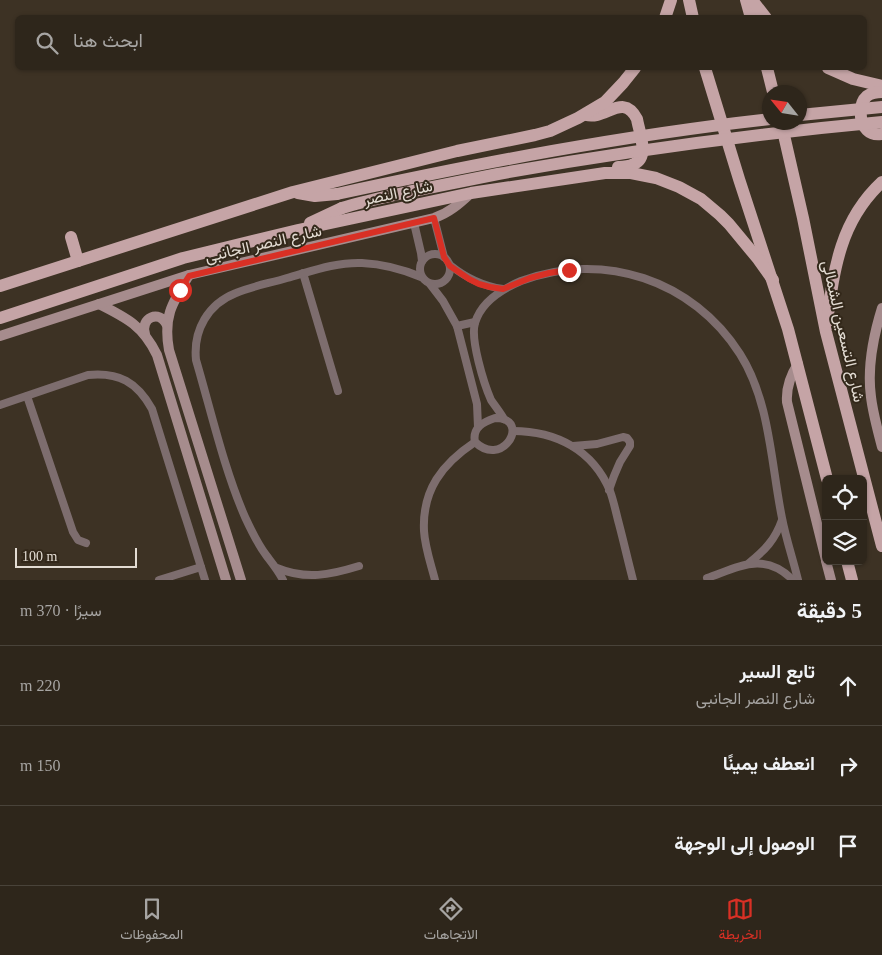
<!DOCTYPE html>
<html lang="ar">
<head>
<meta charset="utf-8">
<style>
  body { margin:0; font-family:"Times New Roman",Vazirmatn,serif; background:#362e24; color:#f1f3f6; direction:rtl }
  .controls { position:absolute; right:15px; bottom:15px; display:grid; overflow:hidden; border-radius:8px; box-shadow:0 1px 4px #0004 }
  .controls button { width:45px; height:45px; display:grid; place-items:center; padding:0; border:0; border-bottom:1px solid #49433a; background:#2e261b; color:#f1f3f6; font:25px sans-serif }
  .compass { position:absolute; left:762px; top:85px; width:45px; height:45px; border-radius:50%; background:#2e261b; box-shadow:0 1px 4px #0004; rotate:300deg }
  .scale { position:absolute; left:15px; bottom:12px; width:122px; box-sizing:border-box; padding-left:5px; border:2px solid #e3dcd3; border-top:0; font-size:14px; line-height:18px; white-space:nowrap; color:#e3dcd3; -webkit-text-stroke:4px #33281a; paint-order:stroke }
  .stop { position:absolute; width:15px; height:15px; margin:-11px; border:4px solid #d93025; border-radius:50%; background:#fff }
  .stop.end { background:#d93025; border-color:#fff; box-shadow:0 1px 5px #0008 }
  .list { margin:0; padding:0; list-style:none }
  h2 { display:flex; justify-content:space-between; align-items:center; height:65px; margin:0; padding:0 20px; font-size:21px }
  h2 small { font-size:16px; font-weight:400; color:#a7a5a3 }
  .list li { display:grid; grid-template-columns:32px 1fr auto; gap:15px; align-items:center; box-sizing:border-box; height:80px; padding:0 20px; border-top:1px solid #49433a }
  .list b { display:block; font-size:19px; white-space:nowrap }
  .list p { margin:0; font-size:16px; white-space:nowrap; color:#a7a5a3 }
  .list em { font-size:16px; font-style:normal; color:#a7a5a3 }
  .icon { flex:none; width:28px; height:28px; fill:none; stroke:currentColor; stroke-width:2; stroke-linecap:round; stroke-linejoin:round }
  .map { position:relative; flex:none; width:882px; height:580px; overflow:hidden; direction:ltr }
  .search { position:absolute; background:#2e261b; box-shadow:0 1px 4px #0004; left:15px; right:15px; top:15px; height:55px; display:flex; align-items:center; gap:12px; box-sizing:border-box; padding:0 18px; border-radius:8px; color:#a7a5a3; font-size:19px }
  .sheet { height:305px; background:#2e261b }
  nav { display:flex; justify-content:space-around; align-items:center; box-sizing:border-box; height:70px; border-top:1px solid #49433a; background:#2e261b; font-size:14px; color:#a7a5a3 }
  nav a { display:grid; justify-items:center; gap:2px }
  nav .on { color:#d93025 }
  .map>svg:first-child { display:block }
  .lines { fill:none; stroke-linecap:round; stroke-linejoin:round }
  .street { stroke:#7d6d6e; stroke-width:8 }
  .secondary { stroke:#a68c8d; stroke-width:10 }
  .primary { stroke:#c5a4a6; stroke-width:12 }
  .primary-bridge { stroke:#c5a4a6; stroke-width:12 }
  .route { stroke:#d93025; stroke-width:6 }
  .labels { text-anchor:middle; stroke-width:4; stroke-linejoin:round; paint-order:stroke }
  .street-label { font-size:16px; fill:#e3dcd3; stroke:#33281a }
</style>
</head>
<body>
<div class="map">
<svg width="882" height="580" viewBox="0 0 882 580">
  <rect width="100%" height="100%" fill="#3d3224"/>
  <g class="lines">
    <g class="street">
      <polyline points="434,218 444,257"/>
      <polyline points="414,223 421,253 422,261"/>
      <circle cx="435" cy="269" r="15"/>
      <path d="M450 265C466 278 482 286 503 289"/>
      <polyline points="303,273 338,391"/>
      <polyline points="430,284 443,301 457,326 477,404 478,427"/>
      <polyline points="457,326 475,322"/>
      <polyline points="27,396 73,532 78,540 86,543"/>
      <path d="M0 405 88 375C119 372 137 382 152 409L205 580"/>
      <path d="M495 418C498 418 501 418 503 419 527 426 501 467 475 442 472 428 483 422 495 418Z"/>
      <path d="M504 419C500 412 495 406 491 400 484 384 470 339 475 323 481 302 502 289 521 281 603 250 693 280 740 354 770 401 771 464 782 518 786 539 793 559 798 580"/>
      <path d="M513 431C556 431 593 450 610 491 614 502 616 513 619 524 624 543 628 561 633 580"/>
      <polyline points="573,446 597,444 623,437 627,438 630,442 630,446 620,462 614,476 609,490"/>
      <path d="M749 563C765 550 775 540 782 520"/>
      <path d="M277 568C306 580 330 575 359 566"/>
      <path d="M707 578C739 567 764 551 793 580"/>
      <polyline points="159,580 201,567"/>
      <path d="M283 580C278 570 272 563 266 555 257 543 251 530 245 517 224 469 211 411 196 360 193 330 208 304 236 293 252 286 271 283 287 278 312 271 336 262 362 263 383 264 402 269 421 277"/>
      <path d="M435 580C431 564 425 548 424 531 422 490 442 464 475 442"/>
    </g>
    <g class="secondary">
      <path d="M189 275C172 303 163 317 169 350L241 580"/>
      <path d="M99 304C127 318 143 326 157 355L226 580"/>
      <path d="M882 308C873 337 867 368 871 397 873 414 878 431 882 447"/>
      <path d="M145 334C140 318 159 309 167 325"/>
      <path d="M0 336 189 275 434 218C449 213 459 204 471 193"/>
      <path d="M798 364C790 376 786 387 787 402L826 560"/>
      <polyline points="826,561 831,580"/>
    </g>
    <g class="primary">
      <polyline points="689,0 693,18"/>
      <polyline points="746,0 751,18"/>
      <polyline points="752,0 766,18"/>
      <polyline points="665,18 671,0"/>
      <polyline points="705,68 739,179 788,329 827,479"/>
      <polyline points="767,68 773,92"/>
      <polyline points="828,68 853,79 882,86"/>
      <path d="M882 92C876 92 871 93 867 96 858 104 859 122 867 130 871 134 876 135 882 134"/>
      <path d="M586 115C606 120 623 92 637 119 639 132 650 157 634 164 629 167 623 167 618 167"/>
      <polyline points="781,122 803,218 826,332 882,546"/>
      <polyline points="298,193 315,196 337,194"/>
      <polyline points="310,223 342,208"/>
      <polyline points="71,237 78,261"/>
      <polyline points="0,286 293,192 457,151 535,135 550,131 578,118 605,102 623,83 635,68"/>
      <polyline points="0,318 183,258 298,230 471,193 605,173 631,173 656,178 679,187 701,199 720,215 729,224 758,259 773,280"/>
      <path d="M827 322C834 269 840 221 882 182"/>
      <polyline points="847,561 852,580"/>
    </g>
    <g class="primary-bridge">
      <polyline points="800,115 882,107"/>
      <path d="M337 194C480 163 624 135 770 119"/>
      <path d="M342 208C364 201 386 197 408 192 438 186 468 180 498 174 625 151 753 134 882 122"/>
    </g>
  </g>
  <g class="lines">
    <polyline class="route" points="180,290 189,276 434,218 444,257 450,266 469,279 479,284 490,287 503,289 530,278 549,273 569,270"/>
  </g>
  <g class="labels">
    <g class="street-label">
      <text transform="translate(398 192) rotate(-12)" y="6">شارع النصر</text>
      <text transform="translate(263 243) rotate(-13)" y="6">شارع النصر الجانبى</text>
      <text transform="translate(844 331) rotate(77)" y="6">شارع التسعين الشمالى</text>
    </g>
  </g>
</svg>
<div class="controls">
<button><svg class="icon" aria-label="locate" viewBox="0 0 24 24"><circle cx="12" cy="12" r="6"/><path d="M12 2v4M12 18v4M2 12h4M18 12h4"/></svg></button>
<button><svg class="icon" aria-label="layers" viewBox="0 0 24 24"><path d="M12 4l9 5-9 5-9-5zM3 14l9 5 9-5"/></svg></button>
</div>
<svg class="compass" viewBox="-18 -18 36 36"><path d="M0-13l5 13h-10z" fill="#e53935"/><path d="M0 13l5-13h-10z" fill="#a7a5a3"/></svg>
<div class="scale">100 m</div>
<div class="stop" style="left:180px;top:290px"></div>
<div class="stop end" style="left:569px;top:270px"></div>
<div class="search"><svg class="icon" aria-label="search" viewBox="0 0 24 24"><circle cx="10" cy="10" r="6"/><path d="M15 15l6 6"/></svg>ابحث هنا</div>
</div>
<section class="sheet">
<h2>5 دقيقة<small>سيرًا · 370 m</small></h2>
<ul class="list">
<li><svg class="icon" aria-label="ahead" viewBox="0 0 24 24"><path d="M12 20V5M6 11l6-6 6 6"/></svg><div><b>تابع السير</b><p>شارع النصر الجانبى</p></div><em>220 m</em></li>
<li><svg class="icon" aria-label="right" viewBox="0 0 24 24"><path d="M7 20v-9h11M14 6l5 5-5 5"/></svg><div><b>انعطف يمينًا</b></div><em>150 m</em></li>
<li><svg class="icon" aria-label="arrive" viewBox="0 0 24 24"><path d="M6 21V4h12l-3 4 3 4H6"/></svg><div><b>الوصول إلى الوجهة</b></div></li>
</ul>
</section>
<nav>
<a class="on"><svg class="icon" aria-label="map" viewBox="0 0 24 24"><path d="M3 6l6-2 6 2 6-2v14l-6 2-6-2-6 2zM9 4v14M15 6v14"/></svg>الخريطة</a>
<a><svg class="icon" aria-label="directions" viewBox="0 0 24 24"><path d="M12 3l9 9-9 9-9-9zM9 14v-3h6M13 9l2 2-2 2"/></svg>الاتجاهات</a>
<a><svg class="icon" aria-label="saved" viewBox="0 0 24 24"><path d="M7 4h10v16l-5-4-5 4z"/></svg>المحفوظات</a>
</nav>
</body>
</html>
